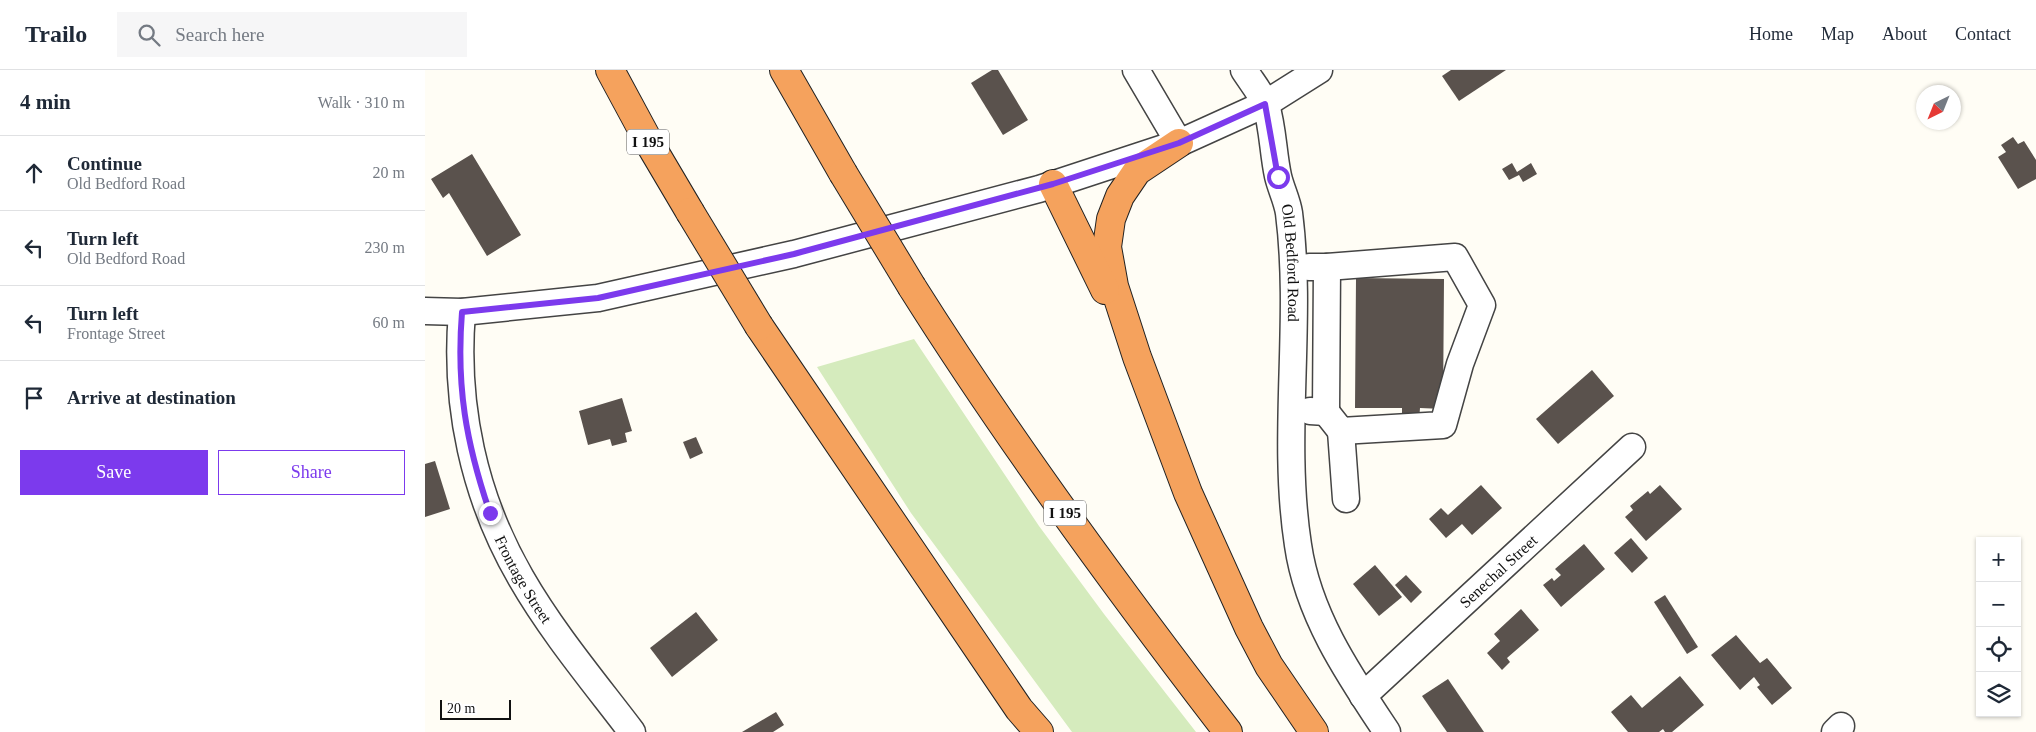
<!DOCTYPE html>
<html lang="en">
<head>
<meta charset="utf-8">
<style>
  body { margin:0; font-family:"Times New Roman",serif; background:#f6f6f7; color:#1f2937 }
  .controls { position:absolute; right:15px; bottom:15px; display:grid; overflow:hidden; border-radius:0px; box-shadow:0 1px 4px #0004 }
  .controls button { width:45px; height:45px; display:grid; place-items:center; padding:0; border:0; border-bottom:1px solid #e0e1e3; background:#fff; color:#1f2937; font:25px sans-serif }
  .compass { position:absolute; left:1491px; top:15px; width:45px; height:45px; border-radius:50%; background:#fff; box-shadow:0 1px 4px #0004; rotate:223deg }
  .scale { position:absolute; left:15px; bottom:12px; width:71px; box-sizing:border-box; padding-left:5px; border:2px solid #111; border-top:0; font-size:14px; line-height:18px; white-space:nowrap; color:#111; -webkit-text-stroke:4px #fff; paint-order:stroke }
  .stop { position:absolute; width:15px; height:15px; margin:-11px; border:4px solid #7c3aed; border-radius:50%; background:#fff }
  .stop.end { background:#7c3aed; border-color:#fff; box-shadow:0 1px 5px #0008 }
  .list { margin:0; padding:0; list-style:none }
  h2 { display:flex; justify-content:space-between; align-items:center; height:65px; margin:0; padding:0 20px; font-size:21px }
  h2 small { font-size:16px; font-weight:400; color:#747a83 }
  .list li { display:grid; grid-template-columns:32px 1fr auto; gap:15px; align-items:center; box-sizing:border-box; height:75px; padding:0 20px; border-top:1px solid #e0e1e3 }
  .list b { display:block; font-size:19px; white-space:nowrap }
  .list p { margin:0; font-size:16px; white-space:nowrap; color:#747a83 }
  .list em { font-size:16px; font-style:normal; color:#747a83 }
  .actions { display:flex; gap:10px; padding:15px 20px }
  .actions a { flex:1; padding:11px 0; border:1px solid #7c3aed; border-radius:0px; text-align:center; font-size:18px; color:#7c3aed }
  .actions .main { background:#7c3aed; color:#fff }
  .icon { flex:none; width:28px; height:28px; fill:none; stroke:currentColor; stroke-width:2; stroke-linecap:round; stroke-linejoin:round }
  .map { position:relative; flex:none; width:1611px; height:662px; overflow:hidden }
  header { display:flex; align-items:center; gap:30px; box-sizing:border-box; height:70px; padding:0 25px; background:#fff; border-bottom:1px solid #e0e1e3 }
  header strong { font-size:24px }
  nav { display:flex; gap:28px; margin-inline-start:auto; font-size:18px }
  .search { width:350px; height:45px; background:#f6f6f7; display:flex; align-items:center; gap:12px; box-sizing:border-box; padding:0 18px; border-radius:0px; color:#747a83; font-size:19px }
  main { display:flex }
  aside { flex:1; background:#fff }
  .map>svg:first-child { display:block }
  .green { fill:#d5ebbd }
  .building { fill:#5a524d }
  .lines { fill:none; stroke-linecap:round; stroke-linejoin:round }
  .minor-casing { stroke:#444; stroke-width:29 }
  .highway-casing { stroke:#222; stroke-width:30 }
  .minor { stroke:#fff; stroke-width:26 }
  .highway { stroke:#f5a25d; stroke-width:28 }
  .highway-bridge-casing { stroke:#222; stroke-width:30; stroke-linecap:butt }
  .highway-bridge { stroke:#f5a25d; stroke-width:28 }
  .route { stroke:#7c3aed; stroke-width:6 }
  .labels { text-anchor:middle; stroke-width:5; stroke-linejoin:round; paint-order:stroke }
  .shield { fill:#fff; stroke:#585858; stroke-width:1 }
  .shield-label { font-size:15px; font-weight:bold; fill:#111 }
  .street-label { font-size:16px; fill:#111; stroke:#fff }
</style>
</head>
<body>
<header>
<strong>Trailo</strong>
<div class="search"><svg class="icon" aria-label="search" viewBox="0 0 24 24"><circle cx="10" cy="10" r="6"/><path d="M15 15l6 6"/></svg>Search here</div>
<nav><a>Home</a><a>Map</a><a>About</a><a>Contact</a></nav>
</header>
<main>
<aside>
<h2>4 min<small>Walk · 310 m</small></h2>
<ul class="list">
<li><svg class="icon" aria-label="ahead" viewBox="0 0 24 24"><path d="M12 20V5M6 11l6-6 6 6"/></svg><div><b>Continue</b><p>Old Bedford Road</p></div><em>20 m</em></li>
<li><svg class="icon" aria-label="left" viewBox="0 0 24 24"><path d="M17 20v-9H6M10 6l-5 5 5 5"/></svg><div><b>Turn left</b><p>Old Bedford Road</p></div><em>230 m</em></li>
<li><svg class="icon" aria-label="left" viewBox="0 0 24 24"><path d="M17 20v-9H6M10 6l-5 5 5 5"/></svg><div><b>Turn left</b><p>Frontage Street</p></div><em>60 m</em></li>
<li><svg class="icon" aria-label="arrive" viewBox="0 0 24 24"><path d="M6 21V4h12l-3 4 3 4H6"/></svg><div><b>Arrive at destination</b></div></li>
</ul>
<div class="actions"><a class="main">Save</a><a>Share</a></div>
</aside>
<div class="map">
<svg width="1611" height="662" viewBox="0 0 1611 662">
  <rect width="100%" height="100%" fill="#fffdf5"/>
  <polygon class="green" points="489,269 614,456 679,544 771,662 647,662 486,443 392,297"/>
  <g class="building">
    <polygon points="567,0 573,0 603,50 578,65 546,13"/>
    <polygon points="1026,0 1081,0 1034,31 1017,6"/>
    <polygon points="1588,67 1593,74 1599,71 1611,90 1611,109 1593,119 1573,87 1581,82 1576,75"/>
    <polygon points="47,84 96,165 62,186 24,123 18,128 6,109"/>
    <polygon points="1087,93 1092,102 1106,93 1112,104 1098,112 1094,105 1084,110 1077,99"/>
    <polygon points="931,208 1019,209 1018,339 995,338 994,350 977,350 977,338 930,338"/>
    <polygon points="1167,300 1189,326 1133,374 1111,349"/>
    <polygon points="197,328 207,361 200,363 202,372 187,376 185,369 163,375 154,341"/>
    <polygon points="271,367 278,383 265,389 258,372"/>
    <polygon points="10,391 25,439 0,447 0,394"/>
    <polygon points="1056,415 1077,438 1047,465 1037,454 1021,468 1004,449 1016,438 1023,445"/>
    <polygon points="1235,415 1257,439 1221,471 1200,447 1208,440 1205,436 1223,421 1225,424"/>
    <polygon points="1206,468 1223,488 1207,503 1189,483"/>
    <polygon points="1159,474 1180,499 1136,537 1118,515 1127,508 1129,511 1136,505 1130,499"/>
    <polygon points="950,495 977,527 954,546 928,514"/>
    <polygon points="981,505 997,522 986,533 970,515"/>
    <polygon points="1240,525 1273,577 1262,584 1229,532"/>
    <polygon points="1096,539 1114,560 1082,588 1085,592 1077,600 1062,583 1075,571 1069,564"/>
    <polygon points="271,542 293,570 247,607 225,578"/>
    <polygon points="1311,565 1335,593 1342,588 1367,618 1347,635 1332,617 1335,615 1329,607 1315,620 1286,585"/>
    <polygon points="1255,606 1279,635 1247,662 1240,662 1238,659 1234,662 1203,662 1186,642 1206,625 1217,638"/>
    <polygon points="1023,609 1059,662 1022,662 997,626"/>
    <polygon points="351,642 359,655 348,662 317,662"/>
  </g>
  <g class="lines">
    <g class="minor-casing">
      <g id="minor">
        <polyline points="711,0 754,73"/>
        <path id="s1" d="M819 0C826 11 836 23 841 35 848 58 848 83 853 106 856 119 862 130 864 143 878 253 856 365 873 475 883 545 924 605 962 662"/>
        <polyline points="884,197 902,197 901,342 885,341"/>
        <polyline points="0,241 37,242 173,228 369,184 614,119 754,73 840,34 894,0"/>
        <path id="s2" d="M37 242C29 335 49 427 96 508 127 562 169 612 207 662"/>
        <polyline points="901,342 916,361 1018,355 1035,294 1057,235 1030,187 902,197"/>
        <polyline points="916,361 921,429"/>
        <path id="s3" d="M938 626 1207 377"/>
        <polyline points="1410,662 1416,656"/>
      </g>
    </g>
    <g class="highway-casing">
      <g id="highway">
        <polyline points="185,0 226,76 265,142"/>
        <polyline points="359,0 418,103"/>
        <polyline points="754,73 712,101 695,126 686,149 682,177 689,216 712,287 763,423 824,558 844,596 889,662"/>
        <polyline points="628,114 680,220"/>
        <path d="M487 217C584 371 692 518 803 662"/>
        <polyline points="334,256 594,639 614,662"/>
      </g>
    </g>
    <use href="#minor" class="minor"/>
    <use href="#highway" class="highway"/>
    <g class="highway-bridge-casing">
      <g id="highway-bridge">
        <polyline points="418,103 487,217"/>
        <polyline points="265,142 334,256"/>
      </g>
    </g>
    <use href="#highway-bridge" class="highway-bridge"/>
  </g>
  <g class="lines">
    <path class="route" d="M65 443C41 373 31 316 37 242L173 228 369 184 628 114 754 73 840 34 853 107"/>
  </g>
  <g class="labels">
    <g class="shield">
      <rect x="202" y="59.5" width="42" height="25" rx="4"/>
      <rect x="619" y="430.5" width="42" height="25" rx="4"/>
    </g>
    <g class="shield-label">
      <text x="223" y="77">I 195</text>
      <text x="640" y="448">I 195</text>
    </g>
    <g class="street-label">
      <text dy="6" stroke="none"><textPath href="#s1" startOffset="202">Old Bedford Road</textPath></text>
      <text dy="6" stroke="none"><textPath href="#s3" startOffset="184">Senechal Street</textPath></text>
      <text dy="6" stroke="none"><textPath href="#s2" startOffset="279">Frontage Street</textPath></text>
    </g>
  </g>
</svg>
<div class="controls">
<button>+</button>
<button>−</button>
<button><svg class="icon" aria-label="locate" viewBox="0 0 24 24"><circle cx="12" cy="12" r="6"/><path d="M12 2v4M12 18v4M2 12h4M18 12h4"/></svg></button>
<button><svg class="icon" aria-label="layers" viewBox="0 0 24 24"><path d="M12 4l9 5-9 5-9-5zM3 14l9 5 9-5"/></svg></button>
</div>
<svg class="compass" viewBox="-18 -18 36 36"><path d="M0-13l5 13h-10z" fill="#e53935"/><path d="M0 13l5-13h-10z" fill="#747a83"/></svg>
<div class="scale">20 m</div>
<div class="stop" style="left:853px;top:107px"></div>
<div class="stop end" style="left:65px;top:443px"></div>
</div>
</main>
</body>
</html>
